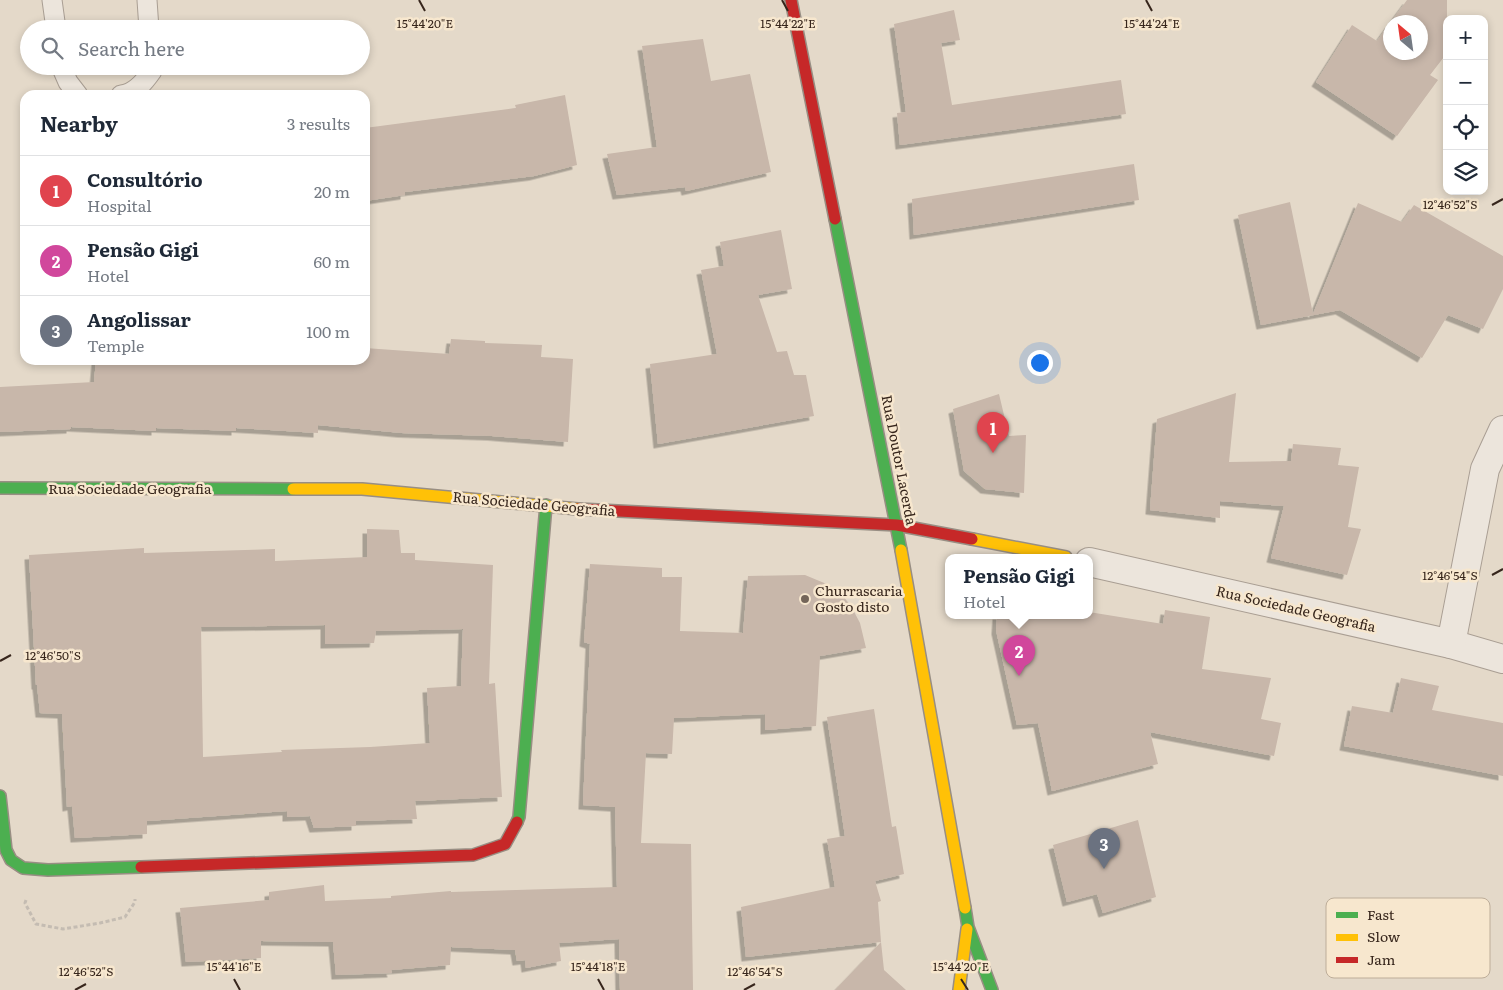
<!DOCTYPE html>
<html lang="en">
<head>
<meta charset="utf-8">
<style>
  body { margin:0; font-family:Literata,serif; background:#f2f2f3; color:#1f2937 }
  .controls { position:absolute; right:15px; top:15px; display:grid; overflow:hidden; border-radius:10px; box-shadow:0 2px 8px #0003 }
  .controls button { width:45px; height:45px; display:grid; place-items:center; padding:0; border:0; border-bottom:1px solid #e0e1e3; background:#fff; color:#1f2937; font:25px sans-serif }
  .compass { position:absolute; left:1383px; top:15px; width:45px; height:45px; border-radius:50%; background:#fff; box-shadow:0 2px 8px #0003; rotate:331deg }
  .you { position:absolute; left:1039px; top:362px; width:18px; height:18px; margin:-12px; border:4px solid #fff; border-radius:50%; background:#1a73e8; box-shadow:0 0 0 8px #1a73e833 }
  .badge { display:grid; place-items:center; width:32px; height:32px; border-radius:50%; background:#746559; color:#fff; font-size:16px; font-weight:700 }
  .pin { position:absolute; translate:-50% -41px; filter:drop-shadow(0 1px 2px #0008) }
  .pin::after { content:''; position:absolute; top:26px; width:18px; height:15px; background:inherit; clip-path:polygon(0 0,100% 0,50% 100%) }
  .popup { position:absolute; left:945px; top:554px; width:148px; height:65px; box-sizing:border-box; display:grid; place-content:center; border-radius:10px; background:#fff; filter:drop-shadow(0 1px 4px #0005); font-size:16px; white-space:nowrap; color:#747a83 }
  .popup b { font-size:19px; color:#1f2937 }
  .popup::after { content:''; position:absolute; left:50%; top:100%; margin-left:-10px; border:10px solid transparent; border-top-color:#fff }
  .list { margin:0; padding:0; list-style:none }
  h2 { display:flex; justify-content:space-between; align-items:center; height:65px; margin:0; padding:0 20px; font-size:21px }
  h2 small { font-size:16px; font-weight:400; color:#747a83 }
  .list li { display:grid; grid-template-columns:32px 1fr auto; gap:15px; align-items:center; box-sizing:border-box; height:70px; padding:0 20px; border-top:1px solid #e0e1e3 }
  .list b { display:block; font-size:19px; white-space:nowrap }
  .list p { margin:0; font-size:16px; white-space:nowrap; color:#747a83 }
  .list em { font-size:16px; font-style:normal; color:#747a83 }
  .icon { flex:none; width:28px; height:28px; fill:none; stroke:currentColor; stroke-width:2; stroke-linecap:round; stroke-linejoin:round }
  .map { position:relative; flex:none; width:1503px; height:990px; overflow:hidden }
  .search { position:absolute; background:#fff; box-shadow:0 2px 8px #0003; left:20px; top:20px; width:350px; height:55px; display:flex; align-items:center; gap:12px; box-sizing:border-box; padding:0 18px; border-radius:28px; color:#747a83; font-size:19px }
  .panel { position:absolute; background:#fff; box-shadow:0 2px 8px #0003; left:20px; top:90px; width:350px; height:275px; border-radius:15px }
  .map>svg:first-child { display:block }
  .building { fill:#c8b7aa; fill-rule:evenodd; filter:url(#shadow) }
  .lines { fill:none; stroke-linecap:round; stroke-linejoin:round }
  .lane-casing { stroke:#a99e93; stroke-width:21 }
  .street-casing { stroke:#a99e93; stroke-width:30 }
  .fast-casing { stroke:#988e83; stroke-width:14 }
  .slow-casing { stroke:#988e83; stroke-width:14 }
  .jam-casing { stroke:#988e83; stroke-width:14 }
  .path { stroke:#c4bcb2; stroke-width:3; stroke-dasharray:4 2.5; stroke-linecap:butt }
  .lane { stroke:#ece5dc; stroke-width:19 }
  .street { stroke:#ece5dc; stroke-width:28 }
  .fast { stroke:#4caf50; stroke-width:11 }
  .slow { stroke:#ffc107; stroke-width:11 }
  .jam { stroke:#c62828; stroke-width:11 }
  .ticks { fill:none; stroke:#37261c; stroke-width:2 }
  .poi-dot { fill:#746559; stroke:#f7e7ce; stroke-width:2 }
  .labels { text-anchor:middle; stroke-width:5; stroke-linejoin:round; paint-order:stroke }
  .street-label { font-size:14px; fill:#37261c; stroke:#f7e7ce }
  .poi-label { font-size:14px; fill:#37261c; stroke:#f7e7ce; text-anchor:start }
  .key { fill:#f7e7ce; stroke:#bdad99; stroke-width:1 }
  .key-label { font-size:14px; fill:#37261c }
  .ticks-label { font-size:12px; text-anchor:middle; fill:#37261c; stroke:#f7e7ce; stroke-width:5; stroke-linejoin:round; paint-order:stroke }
</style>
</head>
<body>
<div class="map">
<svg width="1503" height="990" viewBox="0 0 1503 990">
  <defs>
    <filter id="shadow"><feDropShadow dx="-4.5" dy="4.5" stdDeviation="0" flood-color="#0004"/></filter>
  </defs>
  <rect width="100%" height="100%" fill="#e4d9c9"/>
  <g class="building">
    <polygon points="1407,0 1447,0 1447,53 1430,75 1438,80 1397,136 1316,82 1352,25 1377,41 1390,23 1390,52 1420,52 1420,22 1391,22"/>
    <polygon points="954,10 960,40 941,43 952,105 1121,80 1126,114 900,145 897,113 906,112 894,24"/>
    <polygon points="703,39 711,81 750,74 771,172 686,191 685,187 617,195 607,154 657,147 642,46"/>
    <polygon points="565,95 577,165 534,176 405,192 405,195 365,201 365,128 516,108 515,105"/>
    <polygon points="1134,164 1139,200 914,235 912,199"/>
    <polygon points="1290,202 1313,314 1358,203 1402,222 1414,205 1503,256 1503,289 1483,329 1448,315 1422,358 1340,310 1261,325 1238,215"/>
    <polygon points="781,230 792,289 758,295 777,352 787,351 794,375 806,375 814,416 658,444 650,364 717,354 701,270 724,266 720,242"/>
    <polygon points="451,339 485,341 485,343 542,345 541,357 573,359 568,442 492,436 402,433 318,425 318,433 236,428 236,431 156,428 156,431 71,427 71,429 0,432 0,387 94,382 96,360 365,360 365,348 449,354"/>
    <polygon points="1236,393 1229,462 1291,461 1293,444 1341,448 1338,465 1359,467 1348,527 1361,529 1347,575 1271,558 1284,506 1220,501 1220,518 1150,510 1157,419"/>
    <polygon points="999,394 1009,436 1026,435 1024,493 985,489 964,471 953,409"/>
    <path d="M367 529 399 530 401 553H415V560L493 565 489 684 495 683 502 797 415 801 417 819 356 821V826L314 828 310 816 287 817V811L147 821V834L75 838 72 806 67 807 62 714 40 713 37 685H36L29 555 144 548V553L275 549V561L367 557ZM325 625V644L374 643 376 631 463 629 461 686 427 688 430 743 370 747 281 750 282 752 203 757 201 627Z"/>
    <polygon points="590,564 662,568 662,577 682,577 680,631 743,633 748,576 805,575 829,585 843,596 851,606 860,623 866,648 820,656 816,726 765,730 765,714 674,718 672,754 646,753 641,843 691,844 693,990 620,990 619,939 559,943 561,961 526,968 525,960 517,961 515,950 451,947 450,965 391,970 392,973 336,975 333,942 261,941 261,958 186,962 180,908 269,900 269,892 324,885 325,901 391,898 391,896 451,891 451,892 617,887 615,807 583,805 590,644 584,642"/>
    <polygon points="1165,610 1210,617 1202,669 1271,678 1261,719 1281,723 1274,756 1150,732 1158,764 1052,791 1038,723 1017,725 996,630 997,615 1089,615 1089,612 1163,624"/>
    <polygon points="1401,678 1439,686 1432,710 1503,723 1503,776 1344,746 1352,706 1393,713"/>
    <polygon points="874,709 892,827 896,826 904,874 875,881 881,901 878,902 881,942 746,957 741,907 835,887 827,839 845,836 827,717"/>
    <polygon points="1138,820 1156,897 1103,913 1097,894 1067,902 1053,845"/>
    <polygon points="881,942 884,970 906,990 835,990"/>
  </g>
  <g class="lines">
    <g class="lane-casing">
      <g id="lane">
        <polyline points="52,0 56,29"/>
        <polyline points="147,0 149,29"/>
        <polyline points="61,66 68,82 78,95"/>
        <path d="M121 95C135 94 145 81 152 71V66"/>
      </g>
    </g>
    <g class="street-casing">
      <g id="street">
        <polyline points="1089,562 1451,644 1503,659"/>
        <polyline points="1451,644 1485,469 1503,430"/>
      </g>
    </g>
    <g class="fast-casing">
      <g id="fast">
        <polyline points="835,219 901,550"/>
        <polyline points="0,488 293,489"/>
        <polyline points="0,796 6,850 11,860 23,868 48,870 141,867"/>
        <polyline points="517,822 519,817 546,505"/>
        <polyline points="965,908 968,927 992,990"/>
      </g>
    </g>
    <g class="slow-casing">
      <g id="slow">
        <polyline points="293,489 362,489 578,509"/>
        <polyline points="972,539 1066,557"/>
        <polyline points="901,550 965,908"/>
        <polyline points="959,990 967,929"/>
      </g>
    </g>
    <g class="jam-casing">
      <g id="jam">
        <polyline points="791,0 835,219"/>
        <polyline points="578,509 897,525 972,539"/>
        <polyline points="141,867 473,855 505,844 517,822"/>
      </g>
    </g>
    <polyline class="path" points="26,900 25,903 36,924 63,929 100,923 125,917 135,902 135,899"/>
    <use href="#lane" class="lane"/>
    <use href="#street" class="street"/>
    <use href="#fast" class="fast"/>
    <use href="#slow" class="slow"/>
    <use href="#jam" class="jam"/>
  </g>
  <path class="ticks" d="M419 0 425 11M782 0 788 11M1146 0 1152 11M1492 205 1503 199M1492 575 1503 569M0 661 11 655M234 979 240 990M598 979 604 990M961 979 968 990M75 990 86 984M744 990 755 984"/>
  <circle class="poi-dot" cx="805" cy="599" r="5"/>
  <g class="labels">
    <g class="street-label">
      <text transform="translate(899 460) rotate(79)" y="5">Rua Doutor Lacerda</text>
      <text x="130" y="494">Rua Sociedade Geografia</text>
      <text transform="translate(534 504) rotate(5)" y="5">Rua Sociedade Geografia</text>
      <text transform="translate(1296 609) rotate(13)" y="5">Rua Sociedade Geografia</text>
    </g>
    <g class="poi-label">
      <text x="815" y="596">Churrascaria<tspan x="815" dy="16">Gosto disto</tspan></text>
    </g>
  </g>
  <rect x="1326" y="898" width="164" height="80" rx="8" class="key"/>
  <rect x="1336" y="912" width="22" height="6" fill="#4caf50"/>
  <rect x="1336" y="934" width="22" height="7" fill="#ffc107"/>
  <rect x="1336" y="957" width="22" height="6" fill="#c62828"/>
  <g class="key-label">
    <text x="1367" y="920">Fast</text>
    <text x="1367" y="942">Slow</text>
    <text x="1367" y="965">Jam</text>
  </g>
  <g class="ticks-label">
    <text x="425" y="28">15°44'20"E</text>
    <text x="788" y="28">15°44'22"E</text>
    <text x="1152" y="28">15°44'24"E</text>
    <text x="1450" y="209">12°46'52"S</text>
    <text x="1450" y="580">12°46'54"S</text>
    <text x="53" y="660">12°46'50"S</text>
    <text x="234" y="971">15°44'16"E</text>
    <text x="598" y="971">15°44'18"E</text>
    <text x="961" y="971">15°44'20"E</text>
    <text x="86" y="976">12°46'52"S</text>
    <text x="755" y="976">12°46'54"S</text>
  </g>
</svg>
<div class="controls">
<button>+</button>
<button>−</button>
<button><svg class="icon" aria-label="locate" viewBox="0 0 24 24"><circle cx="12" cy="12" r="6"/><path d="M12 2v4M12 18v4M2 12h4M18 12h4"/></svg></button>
<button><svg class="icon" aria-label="layers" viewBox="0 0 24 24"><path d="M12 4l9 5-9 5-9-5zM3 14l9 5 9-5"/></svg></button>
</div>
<svg class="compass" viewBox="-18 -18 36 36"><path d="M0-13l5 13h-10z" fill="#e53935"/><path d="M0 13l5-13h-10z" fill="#747a83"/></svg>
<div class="you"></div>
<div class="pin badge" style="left:993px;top:453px;background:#e0444e">1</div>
<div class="pin badge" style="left:1019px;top:676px;background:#d1479c">2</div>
<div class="popup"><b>Pensão Gigi</b>Hotel</div>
<div class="pin badge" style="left:1104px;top:869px;background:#6b7280">3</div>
<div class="search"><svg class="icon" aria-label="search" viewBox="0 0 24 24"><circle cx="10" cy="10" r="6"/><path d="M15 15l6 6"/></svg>Search here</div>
<section class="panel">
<h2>Nearby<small>3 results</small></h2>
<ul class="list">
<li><span class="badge" style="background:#e0444e">1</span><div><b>Consultório</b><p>Hospital</p></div><em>20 m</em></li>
<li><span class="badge" style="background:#d1479c">2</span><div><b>Pensão Gigi</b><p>Hotel</p></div><em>60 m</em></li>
<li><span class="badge" style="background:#6b7280">3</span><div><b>Angolissar</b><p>Temple</p></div><em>100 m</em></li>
</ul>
</section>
</div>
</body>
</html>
